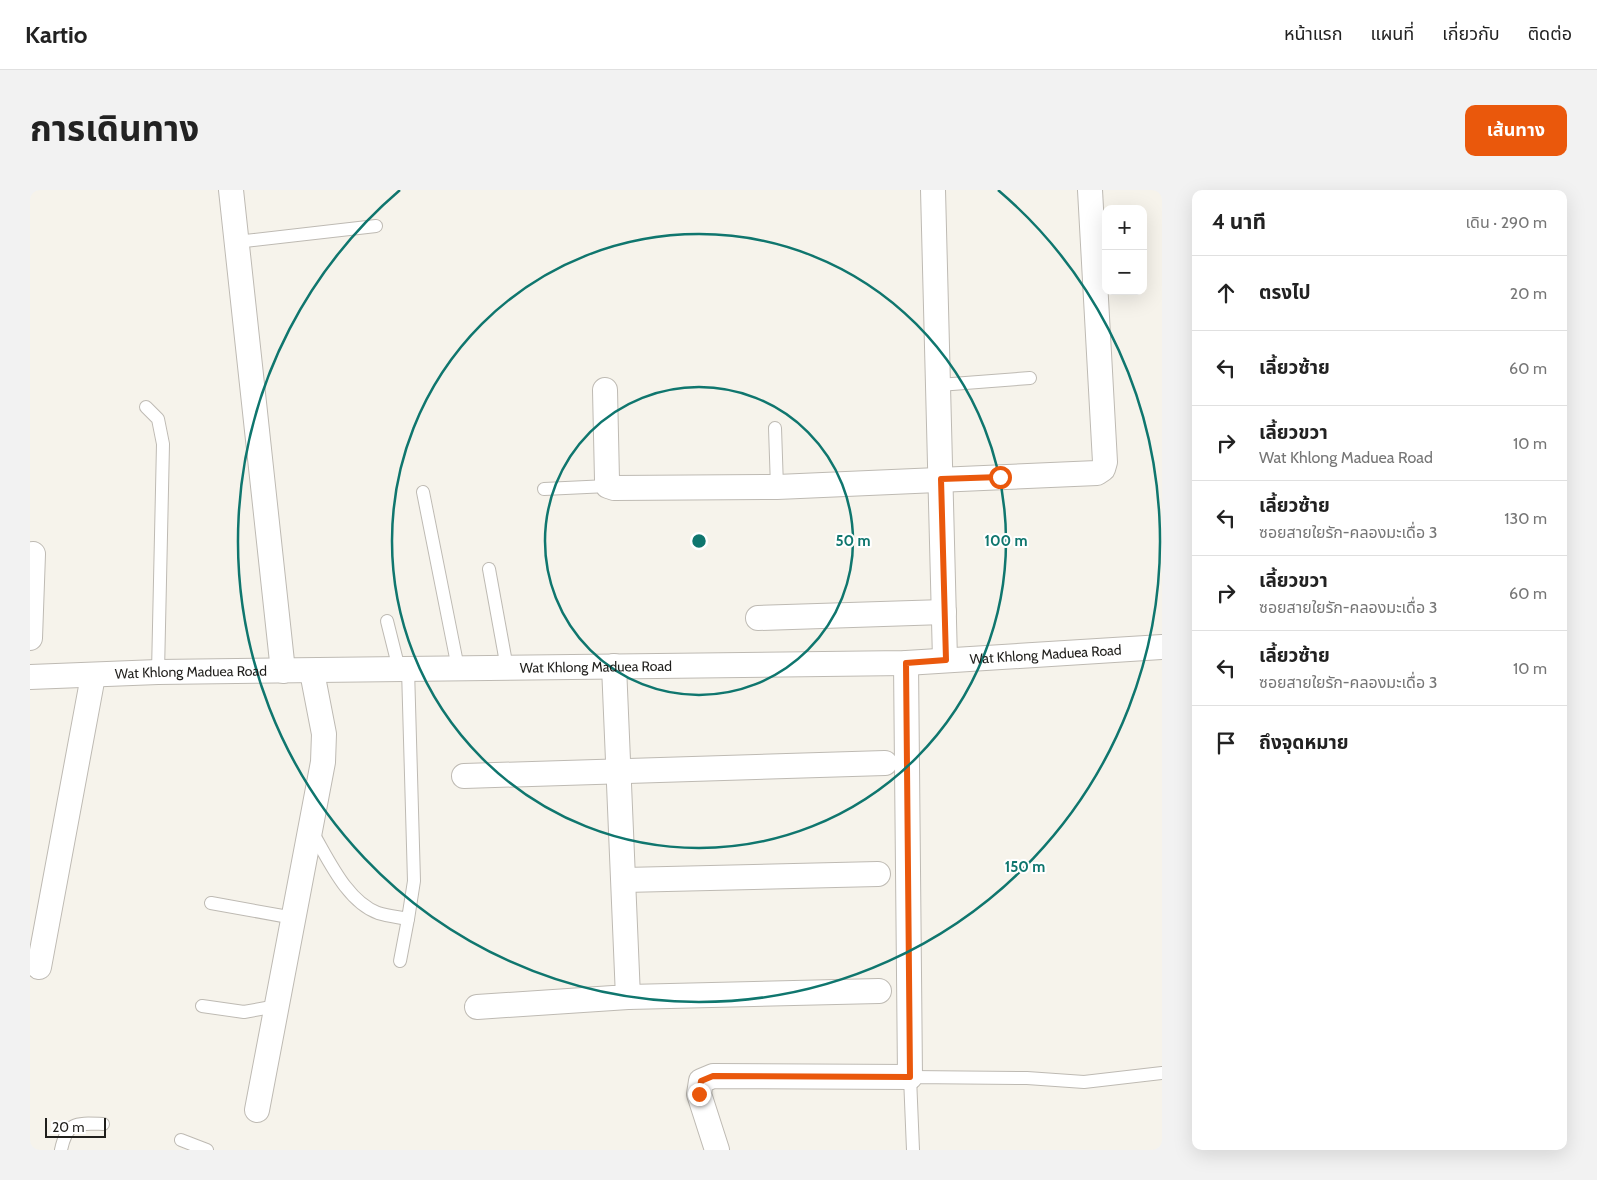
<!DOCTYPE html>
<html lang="th">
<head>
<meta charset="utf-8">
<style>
  body { margin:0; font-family:Cabin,"Noto Sans Thai",sans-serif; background:#f2f2f2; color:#222 }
  .controls { position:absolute; right:15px; top:15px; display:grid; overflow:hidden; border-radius:10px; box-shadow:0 5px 20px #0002 }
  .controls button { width:45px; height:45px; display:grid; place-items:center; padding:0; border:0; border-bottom:1px solid #e0e0e0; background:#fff; color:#222; font:25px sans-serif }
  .scale { position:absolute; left:15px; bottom:12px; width:61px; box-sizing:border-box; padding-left:5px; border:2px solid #201f1c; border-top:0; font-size:14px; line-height:18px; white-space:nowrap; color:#201f1c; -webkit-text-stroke:4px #fff; paint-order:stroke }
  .stop { position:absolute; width:15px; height:15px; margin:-11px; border:4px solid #ea580c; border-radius:50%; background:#fff }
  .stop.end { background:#ea580c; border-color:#fff; box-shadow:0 1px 5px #0008 }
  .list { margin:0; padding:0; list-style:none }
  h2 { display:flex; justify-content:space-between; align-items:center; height:65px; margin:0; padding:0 20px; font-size:21px }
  h2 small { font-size:16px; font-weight:400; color:#767676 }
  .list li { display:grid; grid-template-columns:32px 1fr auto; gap:15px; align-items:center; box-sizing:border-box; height:75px; padding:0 20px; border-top:1px solid #e0e0e0 }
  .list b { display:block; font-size:19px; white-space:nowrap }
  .list p { margin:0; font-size:16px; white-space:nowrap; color:#767676 }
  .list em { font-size:16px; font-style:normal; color:#767676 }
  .icon { flex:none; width:28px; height:28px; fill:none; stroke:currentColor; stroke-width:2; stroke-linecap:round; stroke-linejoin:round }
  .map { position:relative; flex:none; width:1132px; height:960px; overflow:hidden; border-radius:10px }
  header { display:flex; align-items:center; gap:30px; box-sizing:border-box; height:70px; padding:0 25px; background:#fff; border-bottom:1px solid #e0e0e0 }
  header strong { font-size:24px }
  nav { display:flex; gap:28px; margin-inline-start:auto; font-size:18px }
  .intro { display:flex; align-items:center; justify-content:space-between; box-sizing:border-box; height:120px; padding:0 30px }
  h1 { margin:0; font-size:35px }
  .button { padding:12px 22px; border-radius:10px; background:#ea580c; color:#fff; font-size:18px; font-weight:700 }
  main { display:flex; gap:30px; padding:0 30px }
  aside { flex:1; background:#fff; border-radius:10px; box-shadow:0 5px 20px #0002 }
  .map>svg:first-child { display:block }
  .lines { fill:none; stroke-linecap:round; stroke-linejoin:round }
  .service-casing { stroke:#bebab3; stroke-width:14 }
  .minor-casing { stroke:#bebab3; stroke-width:26 }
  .service { stroke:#fff; stroke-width:12 }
  .minor { stroke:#fff; stroke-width:24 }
  .route { stroke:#ea580c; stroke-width:6 }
  .ring { fill:none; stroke:#0f766e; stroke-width:2.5 }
  .labels { text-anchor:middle; stroke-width:4; stroke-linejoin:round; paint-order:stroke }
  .street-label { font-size:14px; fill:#201f1c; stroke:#fff }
  .centre { fill:#0f766e; stroke:#fff; stroke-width:2.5 }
  .ring-label { font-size:15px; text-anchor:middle; font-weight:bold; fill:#0f766e; stroke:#fff; stroke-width:4; stroke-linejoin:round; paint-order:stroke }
</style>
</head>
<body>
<header>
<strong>Kartio</strong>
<nav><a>หน้าแรก</a><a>แผนที่</a><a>เกี่ยวกับ</a><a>ติดต่อ</a></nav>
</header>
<div class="intro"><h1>การเดินทาง</h1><a class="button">เส้นทาง</a></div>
<main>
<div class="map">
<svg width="1132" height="960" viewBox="0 0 1132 960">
  <rect width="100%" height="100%" fill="#f6f3eb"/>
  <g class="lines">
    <g class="service-casing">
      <g id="service">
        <polyline points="206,52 346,36"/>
        <polyline points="909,195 1000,188"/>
        <polyline points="116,217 128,229 133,254 128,482"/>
        <polyline points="745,238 747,297"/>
        <polyline points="514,299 578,296"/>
        <polyline points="393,302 428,478"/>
        <polyline points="459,379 477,478"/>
        <polyline points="357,431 369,479"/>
        <path d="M281 640C298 668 316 711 348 723 358 726 368 727 378 729L384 691 378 479"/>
        <polyline points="181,713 264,728"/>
        <polyline points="370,771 378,729"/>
        <polyline points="172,816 214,822 247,816"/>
        <polyline points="151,950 177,960"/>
        <path d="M31 960C37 931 47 933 73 934"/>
        <polyline points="883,960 880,887 997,888 1054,892 1132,883"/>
      </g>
    </g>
    <g class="minor-casing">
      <g id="minor">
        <polyline points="201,0 253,481"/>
        <polyline points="903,0 915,470"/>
        <polyline points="575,200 577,290 578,296 584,298 747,297 1067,283 1073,279 1075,272 1060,0"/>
        <polyline points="728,428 914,422"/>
        <polyline points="0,448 3,364"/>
        <path id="s1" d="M0 487 128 482 876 473 1132 457"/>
        <polyline points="434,586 855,573"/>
        <polyline points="594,690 848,684"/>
        <polyline points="9,777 63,486"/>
        <polyline points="598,807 849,801"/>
        <polyline points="447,817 598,807 584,476"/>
        <polyline points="227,920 293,572 294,544 282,482"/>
        <polyline points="687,960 669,904 671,891 683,886 880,887 876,473"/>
      </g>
    </g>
    <use href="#service" class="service"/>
    <use href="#minor" class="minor"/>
  </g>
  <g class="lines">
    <polyline class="route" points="669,904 671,891 683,886 880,887 876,473 916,470 911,289 970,287"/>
  </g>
  <g class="ring">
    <circle cx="669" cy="351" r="154"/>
    <circle cx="669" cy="351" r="307"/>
    <path d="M968 0A461 461 0 1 1 370 0"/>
  </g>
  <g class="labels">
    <g class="street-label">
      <text dy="5" stroke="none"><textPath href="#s1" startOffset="1016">Wat Khlong Maduea Road</textPath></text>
      <text dy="5" stroke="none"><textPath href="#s1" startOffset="566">Wat Khlong Maduea Road</textPath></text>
      <text dy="5" stroke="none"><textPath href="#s1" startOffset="161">Wat Khlong Maduea Road</textPath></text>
    </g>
  </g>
  <circle cx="669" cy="351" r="8" class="centre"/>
  <g class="ring-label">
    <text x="823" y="356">50 m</text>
    <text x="976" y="356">100 m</text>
    <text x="995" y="682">150 m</text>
  </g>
</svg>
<div class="controls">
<button>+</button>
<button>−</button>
</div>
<div class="scale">20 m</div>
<div class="stop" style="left:970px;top:287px"></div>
<div class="stop end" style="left:669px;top:904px"></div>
</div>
<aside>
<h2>4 นาที<small>เดิน · 290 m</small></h2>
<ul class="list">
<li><svg class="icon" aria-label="ahead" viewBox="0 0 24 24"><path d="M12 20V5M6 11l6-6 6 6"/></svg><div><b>ตรงไป</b></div><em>20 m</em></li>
<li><svg class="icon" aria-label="left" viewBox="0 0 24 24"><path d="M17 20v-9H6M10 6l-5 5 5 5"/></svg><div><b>เลี้ยวซ้าย</b></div><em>60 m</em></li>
<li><svg class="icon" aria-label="right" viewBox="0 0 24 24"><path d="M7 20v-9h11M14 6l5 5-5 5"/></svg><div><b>เลี้ยวขวา</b><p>Wat Khlong Maduea Road</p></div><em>10 m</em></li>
<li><svg class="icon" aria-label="left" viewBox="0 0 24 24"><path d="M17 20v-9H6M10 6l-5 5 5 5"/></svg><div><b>เลี้ยวซ้าย</b><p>ซอยสายใยรัก-คลองมะเดื่อ 3</p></div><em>130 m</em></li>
<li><svg class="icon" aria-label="right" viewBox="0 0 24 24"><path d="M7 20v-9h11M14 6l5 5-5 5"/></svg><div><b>เลี้ยวขวา</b><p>ซอยสายใยรัก-คลองมะเดื่อ 3</p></div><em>60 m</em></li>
<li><svg class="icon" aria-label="left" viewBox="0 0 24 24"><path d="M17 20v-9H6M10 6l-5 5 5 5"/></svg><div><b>เลี้ยวซ้าย</b><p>ซอยสายใยรัก-คลองมะเดื่อ 3</p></div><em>10 m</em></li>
<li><svg class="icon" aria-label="arrive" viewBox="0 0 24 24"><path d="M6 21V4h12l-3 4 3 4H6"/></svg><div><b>ถึงจุดหมาย</b></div></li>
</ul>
</aside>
</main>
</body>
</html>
